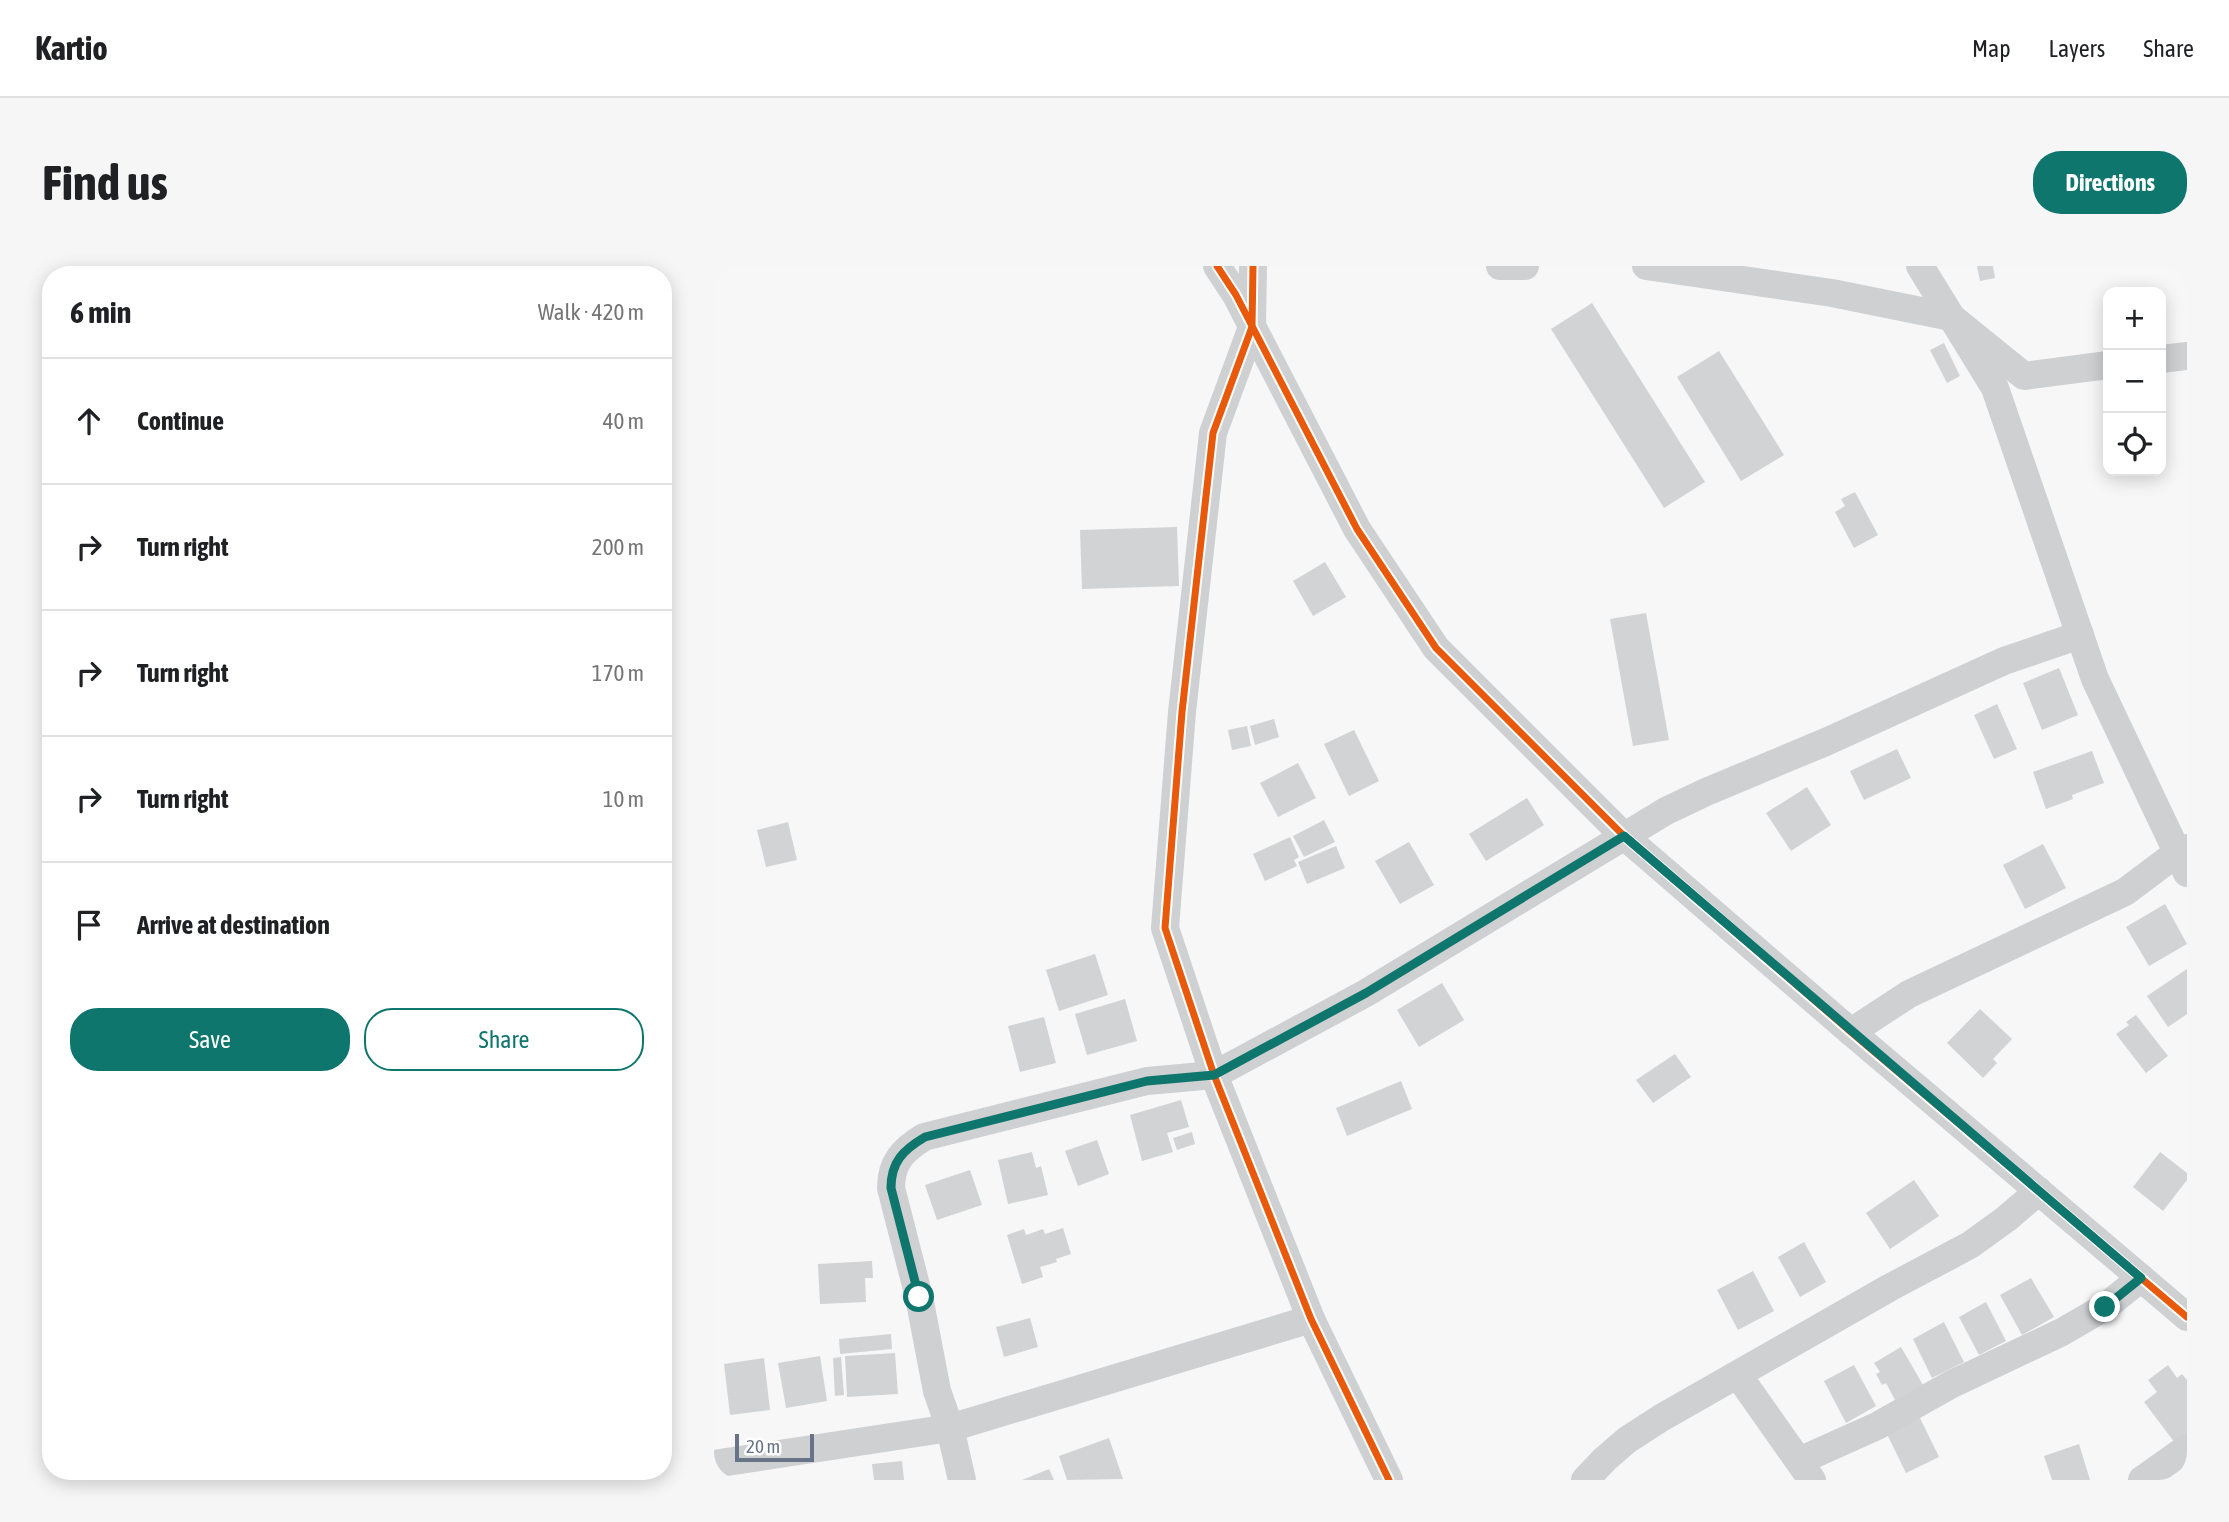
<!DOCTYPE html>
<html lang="en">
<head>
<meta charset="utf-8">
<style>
  body { margin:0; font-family:"Asap Condensed",sans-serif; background:#f6f6f6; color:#202124 }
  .controls { position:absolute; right:21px; top:21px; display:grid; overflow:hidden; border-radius:14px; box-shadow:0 4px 18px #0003 }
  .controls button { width:63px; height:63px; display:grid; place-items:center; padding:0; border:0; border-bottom:2px solid #e0e0e0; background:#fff; color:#202124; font:35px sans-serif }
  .scale { position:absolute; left:21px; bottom:18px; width:79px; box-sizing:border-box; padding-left:7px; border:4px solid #677387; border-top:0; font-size:19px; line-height:24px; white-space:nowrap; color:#677387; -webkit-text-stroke:5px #fff; paint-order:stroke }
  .stop { position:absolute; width:21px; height:21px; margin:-16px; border:5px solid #0f766e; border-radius:50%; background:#fff }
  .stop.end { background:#0f766e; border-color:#fff; box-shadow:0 2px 7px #0008 }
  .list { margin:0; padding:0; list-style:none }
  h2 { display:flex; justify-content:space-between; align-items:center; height:91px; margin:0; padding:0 28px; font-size:30px }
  h2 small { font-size:23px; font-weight:400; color:#757577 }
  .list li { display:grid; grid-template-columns:46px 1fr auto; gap:21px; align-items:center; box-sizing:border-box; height:126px; padding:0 28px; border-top:2px solid #e0e0e0 }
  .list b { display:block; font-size:26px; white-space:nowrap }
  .list em { font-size:23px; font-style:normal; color:#757577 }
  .actions { display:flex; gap:14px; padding:21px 28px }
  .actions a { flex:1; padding:16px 0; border:2px solid #0f766e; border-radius:28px; text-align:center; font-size:24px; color:#0f766e }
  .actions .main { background:#0f766e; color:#fff }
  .icon { flex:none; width:38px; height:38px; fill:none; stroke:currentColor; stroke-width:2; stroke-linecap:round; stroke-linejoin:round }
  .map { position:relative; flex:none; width:1473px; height:1214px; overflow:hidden; border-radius:28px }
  header { display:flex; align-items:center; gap:42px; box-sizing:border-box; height:98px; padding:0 35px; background:#fff; border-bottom:2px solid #e0e0e0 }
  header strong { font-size:33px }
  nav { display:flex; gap:38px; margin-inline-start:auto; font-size:24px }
  .intro { display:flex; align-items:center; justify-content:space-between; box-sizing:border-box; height:168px; padding:0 42px }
  h1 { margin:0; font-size:49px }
  .button { padding:18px 32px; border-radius:28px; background:#0f766e; color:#fff; font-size:24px; font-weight:700 }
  main { display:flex; gap:42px; padding:0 42px }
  aside { flex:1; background:#fff; border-radius:28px; box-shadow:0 4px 18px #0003 }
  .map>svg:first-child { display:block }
  .building { fill:#d2d3d4 }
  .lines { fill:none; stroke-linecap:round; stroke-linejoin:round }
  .minor { stroke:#cfd0d2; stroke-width:28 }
  .cycleway-casing { stroke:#fff; stroke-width:11 }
  .cycleway { stroke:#e8590c; stroke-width:7 }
  .route { stroke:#0f766e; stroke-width:9 }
</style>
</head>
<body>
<header>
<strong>Kartio</strong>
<nav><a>Map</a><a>Layers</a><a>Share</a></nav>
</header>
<div class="intro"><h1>Find us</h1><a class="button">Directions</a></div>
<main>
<aside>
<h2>6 min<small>Walk · 420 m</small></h2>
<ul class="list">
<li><svg class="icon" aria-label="ahead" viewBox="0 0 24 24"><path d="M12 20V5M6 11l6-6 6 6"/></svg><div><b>Continue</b></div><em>40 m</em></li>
<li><svg class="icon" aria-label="right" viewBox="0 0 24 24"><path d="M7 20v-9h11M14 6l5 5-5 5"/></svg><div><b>Turn right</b></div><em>200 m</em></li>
<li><svg class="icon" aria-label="right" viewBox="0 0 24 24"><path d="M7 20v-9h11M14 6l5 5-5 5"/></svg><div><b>Turn right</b></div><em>170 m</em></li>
<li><svg class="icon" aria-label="right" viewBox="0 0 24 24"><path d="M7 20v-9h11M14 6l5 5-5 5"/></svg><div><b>Turn right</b></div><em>10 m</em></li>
<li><svg class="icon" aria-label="arrive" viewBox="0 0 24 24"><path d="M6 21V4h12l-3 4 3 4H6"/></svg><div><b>Arrive at destination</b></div></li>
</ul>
<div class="actions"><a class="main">Save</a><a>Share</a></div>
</aside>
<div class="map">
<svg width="1473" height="1214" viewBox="0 0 1473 1214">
  <rect width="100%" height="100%" fill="#f7f7f7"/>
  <g class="building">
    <polygon points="1263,0 1279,0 1281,12 1266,15"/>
    <polygon points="878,37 991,216 950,242 837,63"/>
    <polygon points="1230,77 1246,110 1233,117 1216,84"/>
    <polygon points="1005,85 1070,189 1027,215 963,111"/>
    <polygon points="1141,226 1164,269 1140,282 1121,246 1131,240 1127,233"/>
    <polygon points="463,261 465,320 368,323 366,264"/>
    <polygon points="611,296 632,331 599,350 579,315"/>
    <polygon points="932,347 955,474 919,480 896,353"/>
    <polygon points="1345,402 1364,449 1328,464 1309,417"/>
    <polygon points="1283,438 1303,483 1280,493 1260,449"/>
    <polygon points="560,453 565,471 541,479 536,460"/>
    <polygon points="533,460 537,480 518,484 514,464"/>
    <polygon points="640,464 665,515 635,530 610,478"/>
    <polygon points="1183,483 1197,512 1150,534 1136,505"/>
    <polygon points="1378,485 1390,517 1358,529 1359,533 1332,543 1319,506"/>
    <polygon points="584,497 602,532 564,551 546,517"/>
    <polygon points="1093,521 1117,559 1077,585 1052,547"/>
    <polygon points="813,532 830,559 772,595 755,568"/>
    <polygon points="610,554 621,576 590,591 579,570"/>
    <polygon points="74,556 83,594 52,601 43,564"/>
    <polygon points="576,571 585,591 580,594 583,600 551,615 539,588"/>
    <polygon points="695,576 720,619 686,638 661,595"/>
    <polygon points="1329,578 1352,622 1311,643 1289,599"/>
    <polygon points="622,580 631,602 593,618 584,596"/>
    <polygon points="1451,638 1473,678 1435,700 1412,661"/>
    <polygon points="381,688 394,729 345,745 332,704"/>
    <polygon points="1473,703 1473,748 1454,761 1433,730"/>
    <polygon points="728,717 750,754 705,781 683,744"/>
    <polygon points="411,733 423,775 373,789 361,748"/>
    <polygon points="1266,743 1298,773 1279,793 1283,797 1269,812 1233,777"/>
    <polygon points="1422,749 1454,790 1432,807 1402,768 1415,759 1412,756"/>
    <polygon points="330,751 342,797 306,806 294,760"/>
    <polygon points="961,788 977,811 939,837 922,814"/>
    <polygon points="687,815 698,843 633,870 622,842"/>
    <polygon points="467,834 475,861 453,867 459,886 428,895 416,849"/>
    <polygon points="478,866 481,878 463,884 459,872"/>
    <polygon points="383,874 395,908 364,920 351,885"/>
    <polygon points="318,886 322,902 327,900 334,929 294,938 284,894"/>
    <polygon points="1446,886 1473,907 1473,914 1449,945 1419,921"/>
    <polygon points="256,904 268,939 223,954 211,919"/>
    <polygon points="1200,914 1225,950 1176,983 1152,947"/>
    <polygon points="349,962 357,988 342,993 343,996 326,1001 329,1011 308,1018 293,969 310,963 312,969 329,963 331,968"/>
    <polygon points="1090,976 1112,1016 1086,1031 1064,991"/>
    <polygon points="158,995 159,1012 151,1012 152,1036 106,1038 104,998"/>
    <polygon points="1039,1005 1060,1045 1024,1064 1003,1024"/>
    <polygon points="1317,1012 1340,1051 1308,1069 1286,1029"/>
    <polygon points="1272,1036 1292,1075 1265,1089 1245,1051"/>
    <polygon points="316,1052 324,1081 290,1091 282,1061"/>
    <polygon points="1230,1056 1250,1096 1218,1112 1199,1073"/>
    <polygon points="177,1068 178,1083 126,1088 125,1073"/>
    <polygon points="1187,1081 1209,1119 1181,1134 1172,1117 1168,1119 1162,1108 1166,1106 1160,1097"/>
    <polygon points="181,1087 184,1128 133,1131 131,1090"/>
    <polygon points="106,1090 113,1135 72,1142 64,1097"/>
    <polygon points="127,1091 130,1129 121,1130 119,1092"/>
    <polygon points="50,1092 56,1144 16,1149 10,1098"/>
    <polygon points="1140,1099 1162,1140 1132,1157 1110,1115"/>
    <polygon points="1454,1099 1463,1112 1468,1108 1473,1114 1473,1168 1461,1177 1430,1136 1443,1126 1434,1114"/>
    <polygon points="1206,1152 1225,1191 1192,1207 1173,1168"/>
    <polygon points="395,1172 409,1213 353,1214 345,1190"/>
    <polygon points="1365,1178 1376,1214 1338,1214 1330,1190"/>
    <polygon points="188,1195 190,1214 160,1214 158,1198"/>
    <polygon points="335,1203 340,1214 308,1214"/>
  </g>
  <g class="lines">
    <g class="minor">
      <polyline points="503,0 522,29 643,263 722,382 910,570 1137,766 1473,1051"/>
      <polyline points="539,0 538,61 499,167 468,446 451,662 500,809 597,1053 675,1214"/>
      <polyline points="786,0 811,0"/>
      <polyline points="932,0 1118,27 1237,51 1310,110 1394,99"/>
      <polyline points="1206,0 1281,122 1381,413 1473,607"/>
      <polyline points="1447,93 1473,90"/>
      <polyline points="1137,766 1195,728 1411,626 1463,587 1473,582"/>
      <polyline points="1024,1109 1098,1214"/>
      <polyline points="1085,1195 1163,1160 1238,1118 1348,1066 1391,1041 1427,1012"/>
      <polyline points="0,1198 236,1162 597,1053"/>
      <path d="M248 1214 236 1162 223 1125 205 1031 177 922C177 896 189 884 210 871L433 815 500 809 652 727 952 545 992 526 1114 475 1290 395 1366 369"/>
      <polyline points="871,1214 891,1193 913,1174 947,1152 1175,1022 1256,979 1292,953 1325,925"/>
      <polyline points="1428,1214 1473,1182"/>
    </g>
    <g class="cycleway-casing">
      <g id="cycleway">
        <polyline points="503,0 522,29 643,263 722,382 910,570 1137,766 1473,1051"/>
        <polyline points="539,0 538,61 499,167 468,446 451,662 500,809 597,1053 675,1214"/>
      </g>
    </g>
    <use href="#cycleway" class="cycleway"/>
  </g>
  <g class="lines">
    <path class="route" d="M205 1031 177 922C177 896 189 884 211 871L433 815 500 809 652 727 910 570 1427 1012 1391 1041"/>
  </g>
</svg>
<div class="controls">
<button>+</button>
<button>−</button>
<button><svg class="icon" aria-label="locate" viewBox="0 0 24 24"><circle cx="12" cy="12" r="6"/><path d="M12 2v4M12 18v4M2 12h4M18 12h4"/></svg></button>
</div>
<div class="scale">20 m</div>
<div class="stop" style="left:205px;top:1031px"></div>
<div class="stop end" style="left:1391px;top:1041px"></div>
</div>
</main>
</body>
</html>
